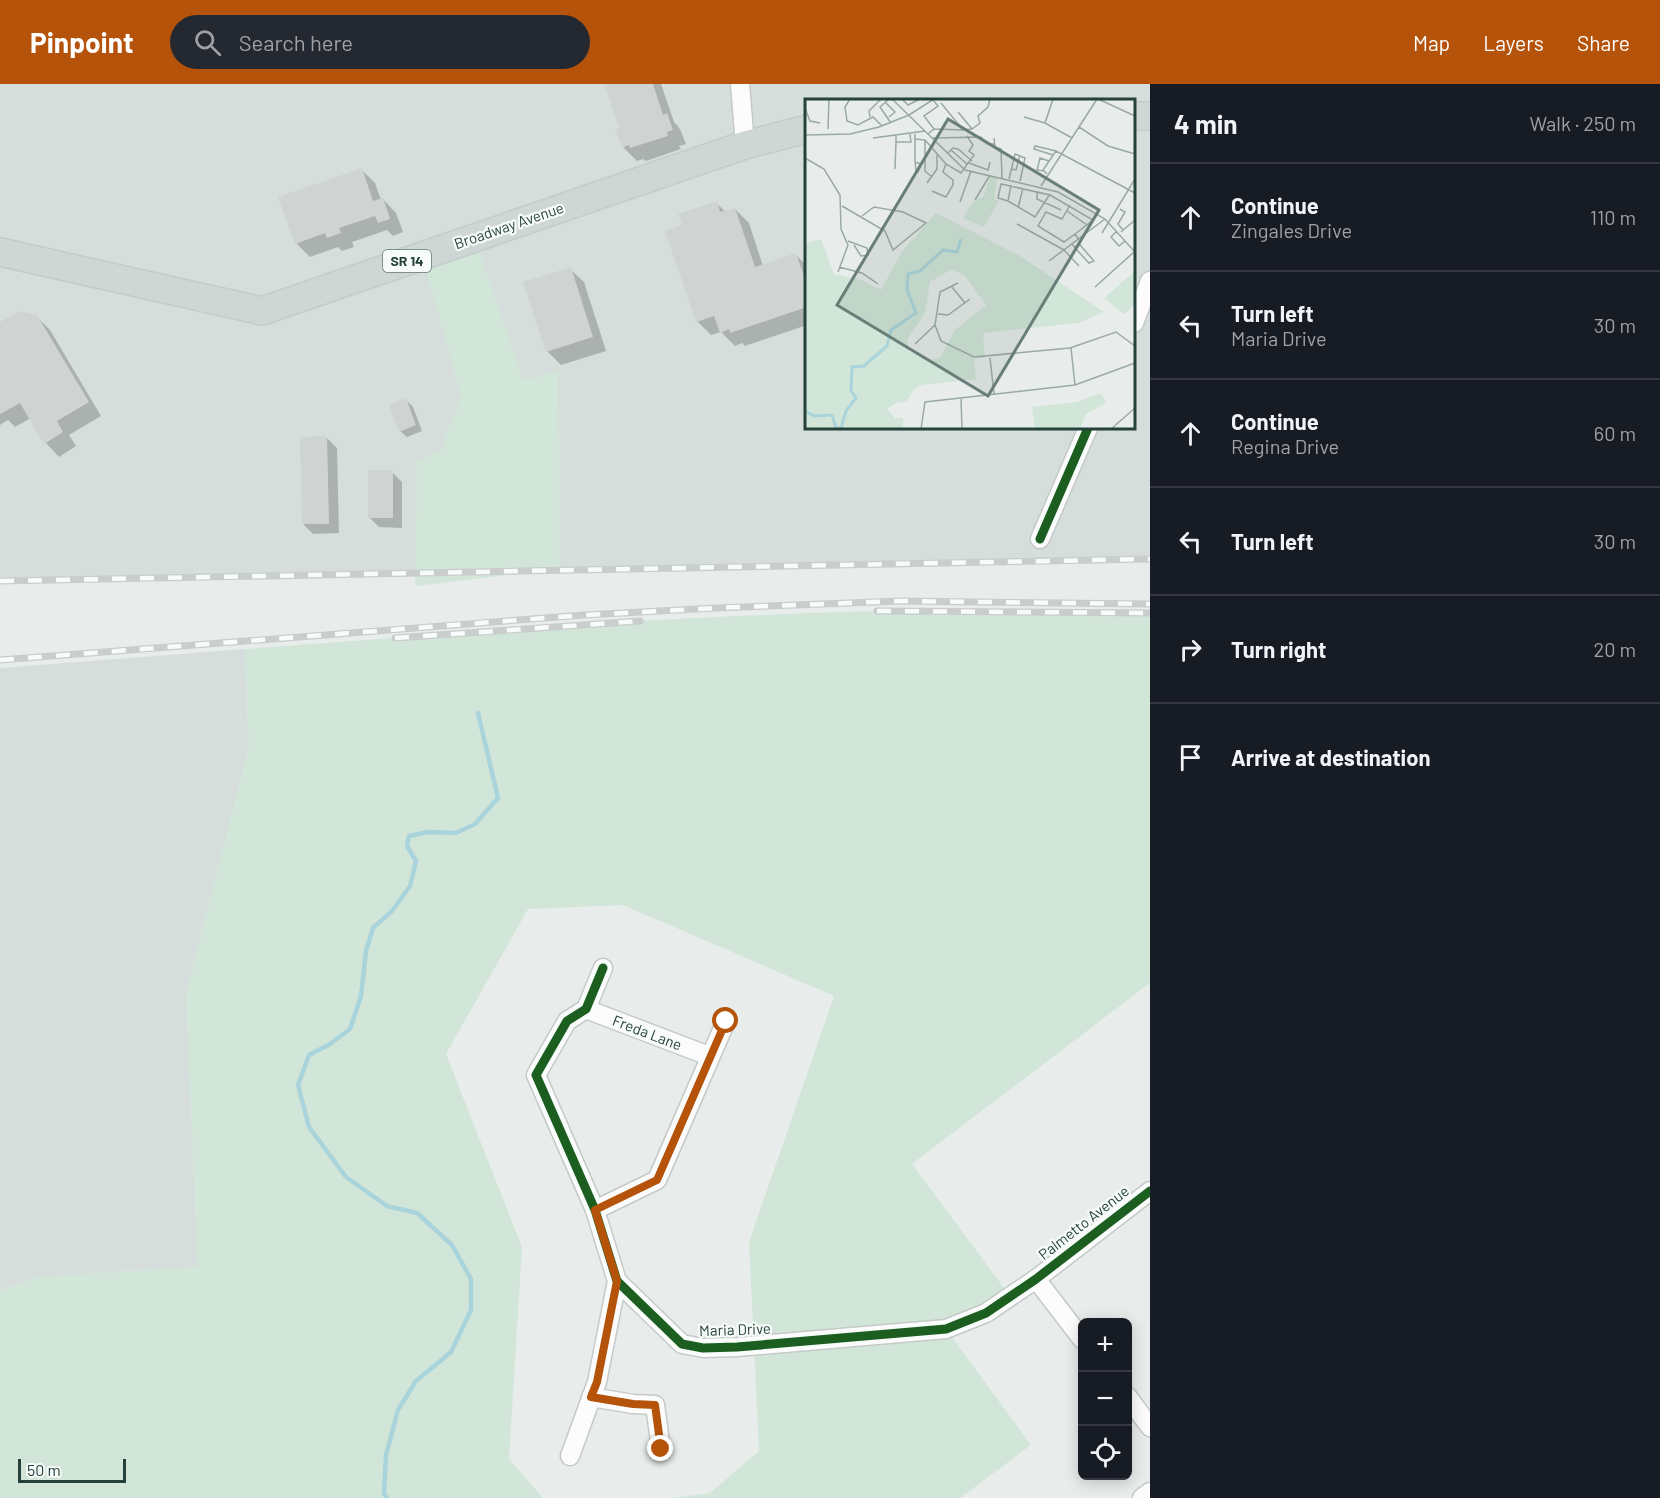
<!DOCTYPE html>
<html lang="en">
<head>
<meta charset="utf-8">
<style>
  body { margin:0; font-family:Barlow,sans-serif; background:#242831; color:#f1f3f6 }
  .controls { position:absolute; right:18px; bottom:18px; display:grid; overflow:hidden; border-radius:9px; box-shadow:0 3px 15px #0003 }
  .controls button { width:54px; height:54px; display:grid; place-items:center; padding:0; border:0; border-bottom:2px solid #363941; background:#171b24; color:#f1f3f6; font:30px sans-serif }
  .scale { position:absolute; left:18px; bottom:15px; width:108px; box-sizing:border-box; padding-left:6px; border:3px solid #24423a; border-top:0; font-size:16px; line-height:21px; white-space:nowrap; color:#24423a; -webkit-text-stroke:4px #f7fbf9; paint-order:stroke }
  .stop { position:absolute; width:18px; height:18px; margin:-14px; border:4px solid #b45309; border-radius:50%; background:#fff }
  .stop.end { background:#b45309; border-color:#fff; box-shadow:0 2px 6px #0008 }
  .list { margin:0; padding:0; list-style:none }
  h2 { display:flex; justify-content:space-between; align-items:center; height:78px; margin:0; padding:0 24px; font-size:26px }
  h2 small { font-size:20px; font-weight:400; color:#9ea1a6 }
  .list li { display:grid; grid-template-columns:39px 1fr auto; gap:18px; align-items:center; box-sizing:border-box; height:108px; padding:0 24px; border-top:2px solid #363941 }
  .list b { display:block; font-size:22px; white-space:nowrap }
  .list p { margin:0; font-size:20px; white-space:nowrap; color:#9ea1a6 }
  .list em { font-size:20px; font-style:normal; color:#9ea1a6 }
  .icon { flex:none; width:33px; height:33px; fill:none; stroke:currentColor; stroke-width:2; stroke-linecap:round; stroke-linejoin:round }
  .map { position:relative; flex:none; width:1150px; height:1414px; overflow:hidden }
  header { display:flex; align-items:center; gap:36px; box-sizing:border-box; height:84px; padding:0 30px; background:#b45309; color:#fff }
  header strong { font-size:28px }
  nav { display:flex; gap:33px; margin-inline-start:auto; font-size:21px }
  .search { width:420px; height:54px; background:#242831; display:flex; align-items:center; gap:15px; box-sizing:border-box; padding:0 21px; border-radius:33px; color:#9ea1a6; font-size:22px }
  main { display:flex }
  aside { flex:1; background:#171b24 }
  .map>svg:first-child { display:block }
  .built { fill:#d6dedb; fill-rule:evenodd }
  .green { fill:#d1e6d8 }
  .shadow { fill:#0003 }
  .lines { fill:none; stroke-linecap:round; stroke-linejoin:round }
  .stream { stroke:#a9d4db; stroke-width:4.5 }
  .building { fill:#cfd4d2 }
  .minor-casing { stroke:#c5cac8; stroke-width:21 }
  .primary-casing { stroke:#c3ccc9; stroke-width:30 }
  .minor { stroke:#fcfcfc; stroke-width:18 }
  .primary { stroke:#cfd7d5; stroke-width:27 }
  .rail-casing { stroke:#c9cdcc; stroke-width:7 }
  .rail { stroke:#f7fbf9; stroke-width:4.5; stroke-dasharray:14; stroke-linecap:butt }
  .cycleway-casing { stroke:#f7fbf9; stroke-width:13 }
  .cycleway { stroke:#1b5e20; stroke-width:9 }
  .route { stroke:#b45309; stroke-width:8 }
  .labels { text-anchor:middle; stroke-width:4.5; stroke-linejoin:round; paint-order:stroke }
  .shield { fill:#f7fbf9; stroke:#637a73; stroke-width:1.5 }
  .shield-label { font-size:14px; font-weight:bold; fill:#24423a }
  .street-label { font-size:15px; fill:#24423a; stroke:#f7fbf9 }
  .inset-river { fill:none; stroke:#a9d4db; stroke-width:3 }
  .inset-road { fill:none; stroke:#9aa9a4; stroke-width:1.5 }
  .view { fill:#697e78; fill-opacity:0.15; stroke:#697e78; stroke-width:3 }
  .inset-edge { fill:none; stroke:#24423a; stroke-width:3 }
</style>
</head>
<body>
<header>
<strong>Pinpoint</strong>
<div class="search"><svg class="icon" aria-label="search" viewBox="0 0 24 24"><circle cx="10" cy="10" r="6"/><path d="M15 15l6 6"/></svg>Search here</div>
<nav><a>Map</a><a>Layers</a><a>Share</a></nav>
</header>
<main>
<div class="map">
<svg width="1150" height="1414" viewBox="0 0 1150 1414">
  <rect width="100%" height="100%" fill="#e8edeb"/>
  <g class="built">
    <path d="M0 0H1150V475L0 498ZM807 16H1134V344H807Z"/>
    <polygon points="245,565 249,663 186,910 198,1183 38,1193 0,1207 0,584"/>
  </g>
  <g class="green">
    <polygon points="474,154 524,296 558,287 560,485 415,502 417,377 441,367 461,311 422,172"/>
    <path d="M947 526 1150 529V899L912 1080 1010 1212 946 1245 1031 1361 960 1414H672L710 1409 759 1367 749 1158 834 912 623 821 528 825 446 970 522 1163 509 1375 543 1414H0V1207L38 1193 198 1183 186 910 249 663 245 565C479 548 712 528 947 526Z"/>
  </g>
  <g class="shadow">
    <polygon points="605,0 661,0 674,38 680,45 686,60 679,62 681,65 646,77 643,75 637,77 623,63 621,45"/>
    <polygon points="361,85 375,99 381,116 383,115 396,129 403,148 393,152 387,146 352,158 354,163 342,167 338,163 310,173 296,159"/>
    <polygon points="716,119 726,128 735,125 749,139 763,182 796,171 807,182 807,241 745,262 742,259 735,262 721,248 711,251 697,237 684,142"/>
    <polygon points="570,185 584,198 606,267 561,281 547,267"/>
    <polygon points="36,232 50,246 101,332 69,351 76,362 59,373 46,359 31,334 15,343 8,336 0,341 0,240"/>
    <polygon points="406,316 413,323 422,347 407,353 400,347"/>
    <polygon points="327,354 337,364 339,449 313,450 303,440"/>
    <polygon points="392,388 402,398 402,444 379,443 369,433"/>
  </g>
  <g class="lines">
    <polyline class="stream" points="387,1414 384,1410 386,1371 398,1326 416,1297 451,1268 471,1226 471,1195 452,1161 417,1129 387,1122 346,1093 309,1043 298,1001 309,971 330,960 350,945 361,912 366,867 373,844 392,827 410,802 416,777 407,762 409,752 428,748 456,749 475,740 498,714 478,629"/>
  </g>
  <g class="building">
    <polygon points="604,0 653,0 663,31 667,29 673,46 667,48 668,52 630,64 629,61 622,64 615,45 619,44"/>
    <polygon points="362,84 373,117 383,114 390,135 378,139 375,132 339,144 341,149 327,154 325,149 295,160 278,113"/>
    <polygon points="717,117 720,128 735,124 755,183 796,169 807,201 807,223 730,249 729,245 720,249 714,232 696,238 665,147 682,141 678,130"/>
    <polygon points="571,183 593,253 546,268 523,198"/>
    <polygon points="19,227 37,231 89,318 57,337 63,348 44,360 20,319 0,330 0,238"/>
    <polygon points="406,314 416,341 399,348 389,321"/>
    <polygon points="327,352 329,440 302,440 300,353"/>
    <rect x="368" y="386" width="25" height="48"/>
  </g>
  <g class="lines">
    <g class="minor-casing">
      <g id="minor">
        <polyline points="740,0 745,61"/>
        <polyline points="1134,239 1150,197"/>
        <polyline points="1040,455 1088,344"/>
        <polyline points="603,884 586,925 567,937 536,991 595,1126 617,1197 682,1260 703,1264 737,1263 946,1245 986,1229 1036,1195 1150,1107"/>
        <polyline points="586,925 709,972"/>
        <polyline points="595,1126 657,1096 726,937"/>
        <polyline points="1036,1195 1082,1255"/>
        <polyline points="591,1313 633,1320 655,1321 661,1365"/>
        <polyline points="1128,1313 1150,1343"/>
        <polyline points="570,1372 597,1298 617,1197"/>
        <polyline points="1142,1414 1150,1408"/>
      </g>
    </g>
    <g class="primary-casing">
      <g id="primary">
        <polyline points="1134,32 1150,32"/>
        <polyline points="0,168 262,227 745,61 807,45"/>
      </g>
    </g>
    <use href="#minor" class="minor"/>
    <use href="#primary" class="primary"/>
    <g class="rail-casing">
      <g id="rail">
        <polyline points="0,497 1150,475"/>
        <polyline points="877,527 1150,529"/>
        <polyline points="395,554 640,537"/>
        <polyline points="0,576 584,531 716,524 901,517 1150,520"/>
      </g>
    </g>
    <use href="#rail" class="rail"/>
    <g class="cycleway-casing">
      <g id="cycleway">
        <polyline points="1040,455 1088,344"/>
        <polyline points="603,884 586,925 567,937 536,991 595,1126 617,1197 682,1260 703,1264 737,1263 946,1245 986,1229 1036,1195 1150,1107"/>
      </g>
    </g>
    <use href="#cycleway" class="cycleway"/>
  </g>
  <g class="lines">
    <polyline class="route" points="661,1365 655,1321 633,1320 591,1313 597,1298 617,1197 595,1126 657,1096 726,937"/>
  </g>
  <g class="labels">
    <rect class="shield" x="383" y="166" width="48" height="22" rx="4.5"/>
    <g class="shield-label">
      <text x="407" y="182">SR 14</text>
    </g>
    <g class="street-label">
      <text transform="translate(509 142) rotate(-19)" y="5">Broadway Avenue</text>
      <text transform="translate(647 949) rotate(21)" y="5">Freda Lane</text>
      <text transform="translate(1084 1139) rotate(-38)" y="5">Palmetto Avenue</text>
      <text transform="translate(735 1246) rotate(-2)" y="5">Maria Drive</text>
    </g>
  </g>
  <g transform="translate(805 15)">
    <rect width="330" height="330" fill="#e8edeb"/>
    <path d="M185 76 193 78 189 100 194 102 179 128 158 119 168 103 179 97ZM131 114 215 157 299 213 273 224 178 234 180 259H169L171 280 117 286 109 290 102 302 91 304 82 310 90 319H98V330H0V144L16 140 29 175 54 180 76 191 96 154ZM147 170 160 177 181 206 150 231 135 259 125 261 104 252 102 241 120 214 125 183ZM330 172V206L319 215 299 199ZM296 294 301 304 281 315 275 330H230L227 308 272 303Z" fill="#d1e6d8" fill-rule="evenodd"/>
    <path class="inset-river" d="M0 312 9 317 27 316 31 329H36L41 312 51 299 46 292 47 268 59 267 82 247 86 231 111 214 102 191 103 175 115 172 138 151 152 153 156 140"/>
    <path class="inset-road" d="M45 0 40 8 42 22 53 26 68 18 77 27M84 0 75 8 86 24M87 0 160 71 253 93 300 120 330 153M97 0 103 6 115 0M293 0 330 17M80 3 90 13 84 18M136 4 158 31 167 30 153 13M0 9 5 22 15 24M65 18 64 12 75 1M219 18 240 24 267 39M240 24 248 0M274 28 303 47 330 55M23 30 24 0M129 30 158 31M167 30 175 24 173 17 183 8 185 0M91 35V43H106L105 35M110 35V62L111 72 113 73 116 65 110 63M123 35 129 30 119 17 133 7 128 1M0 36 45 35 74 28 104 16 129 0M68 39 120 32M127 39 176 38 182 45H190M189 39 190 48 196 50 197 79M110 40 120 41 141 65 156 74 169 56 164 52 168 46 162 37M120 41V72L127 78M146 51 162 65M143 54 148 49 153 50 167 62M248 56 229 50 230 47 251 52M0 59 19 70 35 96 36 130 43 146 33 173M164 64 183 71 185 63M90 70 91 43M206 70 211 71 215 56M238 72 232 71 235 59 244 62M242 75 238 71 251 52 330 94M204 80 210 55 220 59 215 82M122 84 132 70V56M206 86 203 102 230 118 245 95M236 87 292 0M127 92 141 98 148 86V81L138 73 141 65M232 92V100L256 111M170 101 185 76M203 102 193 99 196 85 245 96 288 121 270 135M155 103 166 72M265 106 257 120 241 113 233 127 259 143 270 135 274 141M37 107 80 132 88 151 121 124 98 113 69 108 57 117M213 109 218 89M315 110 320 113 313 125 318 131M262 112 282 126M212 125 259 151M312 132 306 138 314 147 320 142M316 133 330 121M297 134 330 80M43 142 62 149 63 156 56 157 49 146M267 145 271 150 284 164 289 162 275 146 270 148M259 151 274 167M244 162 300 120M34 168 57 174 73 185M153 184 135 193 130 226 136 242 169 258 265 249 311 233 330 247M147 188 160 204M290 188 329 153M133 215 143 216 165 200M110 245 130 226M266 249 270 286M185 259 189 295M156 299 157 330M116 330 120 303 270 286 330 264M306 330 330 309"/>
    <path class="view" d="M143 20 294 111 183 297 32 206Z"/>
    <rect width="330" height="330" class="inset-edge"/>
  </g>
</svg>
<div class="controls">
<button>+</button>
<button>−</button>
<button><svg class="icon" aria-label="locate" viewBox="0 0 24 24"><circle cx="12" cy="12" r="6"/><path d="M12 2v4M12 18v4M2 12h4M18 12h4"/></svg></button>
</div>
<div class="scale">50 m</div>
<div class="stop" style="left:726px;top:937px"></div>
<div class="stop end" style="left:661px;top:1365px"></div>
</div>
<aside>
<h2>4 min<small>Walk · 250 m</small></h2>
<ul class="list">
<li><svg class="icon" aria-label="ahead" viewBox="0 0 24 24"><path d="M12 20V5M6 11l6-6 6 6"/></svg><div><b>Continue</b><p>Zingales Drive</p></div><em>110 m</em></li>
<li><svg class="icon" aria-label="left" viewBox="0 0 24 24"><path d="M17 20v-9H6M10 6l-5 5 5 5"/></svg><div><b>Turn left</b><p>Maria Drive</p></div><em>30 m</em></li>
<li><svg class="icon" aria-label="ahead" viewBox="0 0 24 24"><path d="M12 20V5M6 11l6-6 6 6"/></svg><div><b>Continue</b><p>Regina Drive</p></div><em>60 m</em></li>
<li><svg class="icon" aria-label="left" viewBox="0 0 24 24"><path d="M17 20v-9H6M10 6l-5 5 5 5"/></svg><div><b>Turn left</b></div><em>30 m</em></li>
<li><svg class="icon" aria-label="right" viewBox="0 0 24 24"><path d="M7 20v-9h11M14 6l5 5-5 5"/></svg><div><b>Turn right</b></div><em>20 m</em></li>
<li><svg class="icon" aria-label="arrive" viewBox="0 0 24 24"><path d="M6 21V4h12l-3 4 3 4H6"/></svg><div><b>Arrive at destination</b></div></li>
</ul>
</aside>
</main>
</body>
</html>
